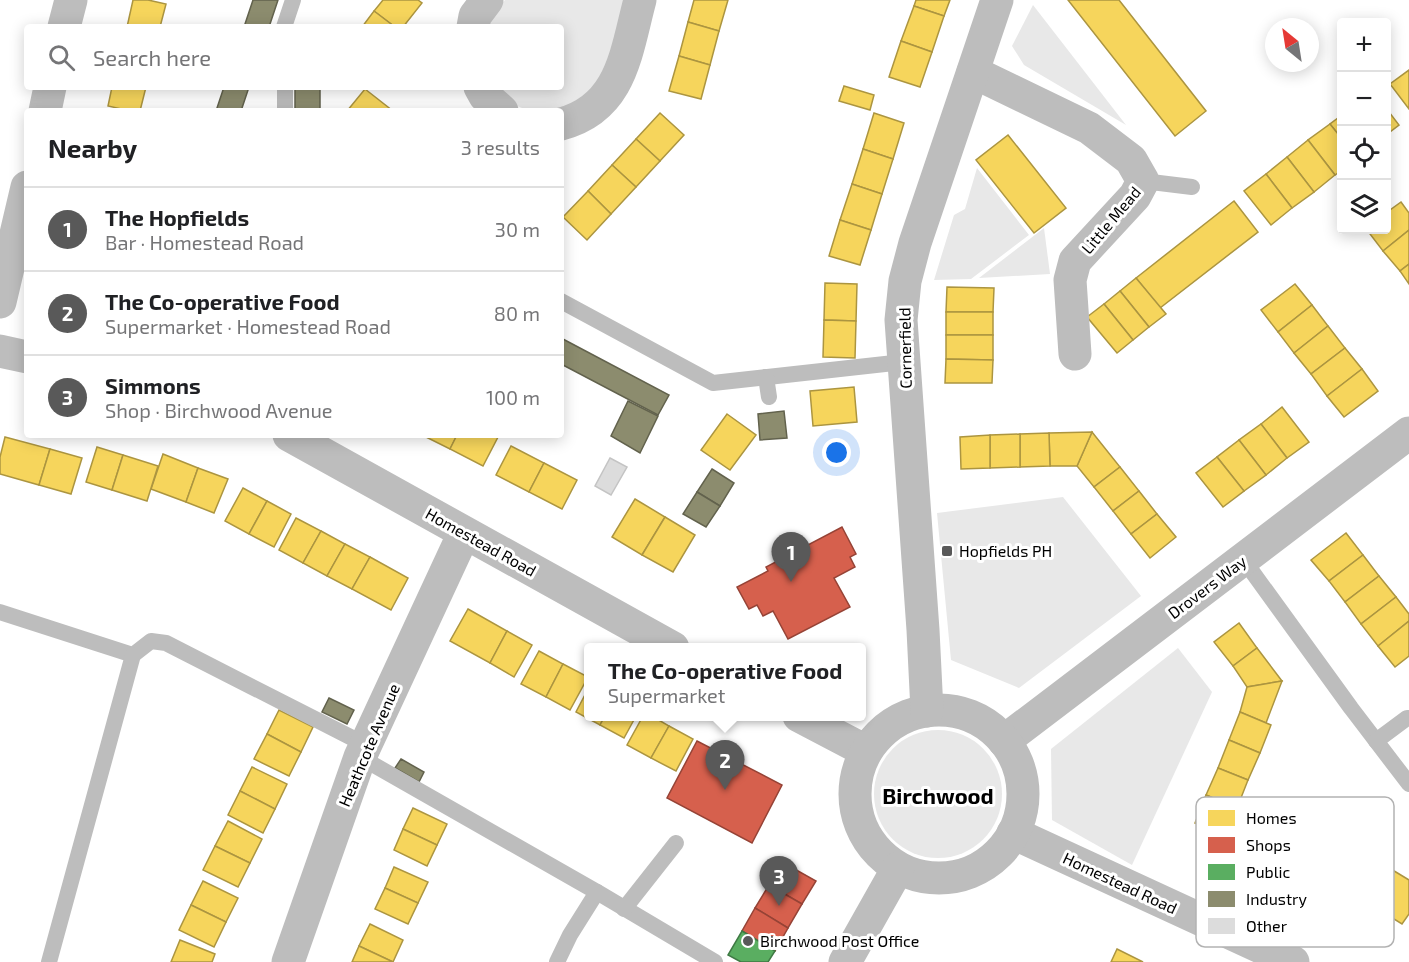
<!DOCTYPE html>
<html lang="en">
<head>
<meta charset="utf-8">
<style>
  body { margin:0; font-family:"Exo 2",sans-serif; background:#f2f2f2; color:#202124 }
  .controls { position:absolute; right:18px; top:18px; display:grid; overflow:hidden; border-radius:6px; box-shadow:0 3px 15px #0003 }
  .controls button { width:54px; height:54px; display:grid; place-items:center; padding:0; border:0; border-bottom:2px solid #e0e0e0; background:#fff; color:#202124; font:30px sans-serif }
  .compass { position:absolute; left:1265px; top:18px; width:54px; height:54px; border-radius:50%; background:#fff; box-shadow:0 3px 15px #0003; rotate:330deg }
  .you { position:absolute; left:837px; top:453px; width:21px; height:21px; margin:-15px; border:4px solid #fff; border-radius:50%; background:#1a73e8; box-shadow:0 0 0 9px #1a73e833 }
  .badge { display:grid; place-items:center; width:39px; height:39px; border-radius:50%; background:#595959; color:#fff; font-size:20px; font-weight:700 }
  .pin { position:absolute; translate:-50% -50px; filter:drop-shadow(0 2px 3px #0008) }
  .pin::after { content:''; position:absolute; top:32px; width:21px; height:18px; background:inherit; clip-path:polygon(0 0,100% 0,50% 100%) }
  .popup { position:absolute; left:584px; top:643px; width:282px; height:78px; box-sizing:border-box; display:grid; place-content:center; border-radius:6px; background:#fff; filter:drop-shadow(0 2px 4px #0005); font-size:20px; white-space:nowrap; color:#757577 }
  .popup b { font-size:22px; color:#202124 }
  .popup::after { content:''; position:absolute; left:50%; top:100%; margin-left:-12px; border:12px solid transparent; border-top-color:#fff }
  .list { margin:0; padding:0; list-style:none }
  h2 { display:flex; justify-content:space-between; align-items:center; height:78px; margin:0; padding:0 24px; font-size:26px }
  h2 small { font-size:20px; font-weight:400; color:#757577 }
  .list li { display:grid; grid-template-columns:39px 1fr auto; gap:18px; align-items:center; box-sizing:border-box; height:84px; padding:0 24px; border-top:2px solid #e0e0e0 }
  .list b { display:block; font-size:22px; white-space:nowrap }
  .list p { margin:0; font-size:20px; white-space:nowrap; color:#757577 }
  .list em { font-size:20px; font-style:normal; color:#757577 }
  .icon { flex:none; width:33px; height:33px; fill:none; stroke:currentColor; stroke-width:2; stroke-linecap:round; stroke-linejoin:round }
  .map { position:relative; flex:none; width:1409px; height:962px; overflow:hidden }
  .search { position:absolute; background:#fff; box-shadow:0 3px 15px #0003; left:24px; top:24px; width:540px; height:66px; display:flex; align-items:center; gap:15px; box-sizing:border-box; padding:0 21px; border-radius:6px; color:#757577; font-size:22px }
  .panel { position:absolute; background:#fff; box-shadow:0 3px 15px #0003; left:24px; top:108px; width:540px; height:330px; border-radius:6px }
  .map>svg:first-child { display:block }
  .green { fill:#e8e8e8 }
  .homes { fill:#f6d55c; stroke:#ac9540; stroke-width:1.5 }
  .shops { fill:#d6604d; stroke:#964336; stroke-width:1.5 }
  .public { fill:#5aae61; stroke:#3f7a44; stroke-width:1.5 }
  .industry { fill:#8c8c6e; stroke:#62624d; stroke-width:1.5 }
  .building { fill:#dcdcdc; stroke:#c4c4c4; stroke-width:1.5 }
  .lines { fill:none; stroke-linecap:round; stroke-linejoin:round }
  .service { stroke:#bdbdbd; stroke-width:16 }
  .minor { stroke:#bdbdbd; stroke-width:33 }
  .tertiary { stroke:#bdbdbd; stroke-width:33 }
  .poi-dot { fill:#595959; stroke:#fff; stroke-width:2 }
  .labels { text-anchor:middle; stroke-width:6; stroke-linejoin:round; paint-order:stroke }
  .street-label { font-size:16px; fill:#000; stroke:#fff }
  .poi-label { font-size:16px; fill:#000; stroke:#fff; text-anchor:start }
  .district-label { font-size:22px; font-weight:bold; fill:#000; stroke:#fff }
  .key { fill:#fff; stroke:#b2b2b2; stroke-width:1.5 }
  .key-label { font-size:16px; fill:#000 }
</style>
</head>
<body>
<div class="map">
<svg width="1409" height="962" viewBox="0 0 1409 962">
  <rect width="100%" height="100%" fill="#fff"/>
  <g class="green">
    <polygon points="505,0 626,0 607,79 561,111 529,111 515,105 492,87 561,87 561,27 487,27 493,13"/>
    <polygon points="1033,5 1126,125 1024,65 1012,46"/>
    <polygon points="977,168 1029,235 971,279 934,280 954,215 965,209"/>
    <polygon points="1044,228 1050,274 979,278"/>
    <polygon points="1063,497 1141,596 1019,688 951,660 937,513"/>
    <polygon points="1178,648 1212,692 1132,865 1052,820 1051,749"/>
    <circle cx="938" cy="794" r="64"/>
  </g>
  <g class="homes">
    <polygon points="133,0 148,0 166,4 160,27 127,27"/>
    <polygon points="383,0 418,0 422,3 403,27 395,27 374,11"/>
    <polygon points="694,0 728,0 719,31 688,22"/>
    <polygon points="916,0 950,0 944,16 914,6"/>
    <polygon points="1068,0 1119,0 1206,111 1175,136"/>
    <polygon points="914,6 944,16 932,52 901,41"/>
    <polygon points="374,11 395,27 362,27"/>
    <polygon points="688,22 719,31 710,65 679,56"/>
    <polygon points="901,41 932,52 920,87 889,77"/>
    <polygon points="679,56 710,65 701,99 669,91"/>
    <polygon points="1409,70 1409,109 1390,84"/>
    <polygon points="844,86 874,95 870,110 839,101"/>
    <polygon points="112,87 146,87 140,111 130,111 108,106"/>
    <polygon points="365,89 393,111 347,111"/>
    <polygon points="1386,108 1399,125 1386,135"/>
    <polygon points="660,113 684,135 660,161 636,139"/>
    <polygon points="874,113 904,123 893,159 863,149"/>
    <polygon points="1342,115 1342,139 1330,124"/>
    <polygon points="1330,124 1342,139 1342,170 1335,175 1308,140"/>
    <polygon points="1008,135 1066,208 1034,233 976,160"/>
    <polygon points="636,139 660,161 636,187 612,165"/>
    <polygon points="1308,140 1335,175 1314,192 1287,157"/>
    <polygon points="863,149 893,159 882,194 852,184"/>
    <polygon points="1287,157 1314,192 1292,208 1266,174"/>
    <polygon points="612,165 636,187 611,214 588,191"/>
    <polygon points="1266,174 1292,208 1271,225 1244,191"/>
    <polygon points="852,184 882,194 871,230 840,220"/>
    <polygon points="588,191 611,214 587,240 563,217"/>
    <polygon points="1234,201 1258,232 1160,308 1136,278"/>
    <polygon points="1401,202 1409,213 1409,230 1383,251 1367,230 1386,230 1386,213"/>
    <polygon points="840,220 871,230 860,265 829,256"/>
    <polygon points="1409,230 1409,264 1400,271 1383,251"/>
    <polygon points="1409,264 1409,284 1400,271"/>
    <polygon points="1136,278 1166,314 1149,327 1120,291"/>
    <polygon points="825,283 857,284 856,321 824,320"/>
    <polygon points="1295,284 1312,305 1278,332 1261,310"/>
    <polygon points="947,287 994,288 993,312 946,312"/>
    <polygon points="1120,291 1149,327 1133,340 1104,304"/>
    <polygon points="1104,304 1133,340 1117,353 1087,317"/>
    <polygon points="1312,305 1328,326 1294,353 1278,332"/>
    <rect x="946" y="312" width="47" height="23"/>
    <polygon points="824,320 856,321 855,358 823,357"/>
    <polygon points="1328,326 1345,348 1311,374 1294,353"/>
    <polygon points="946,335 993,335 993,360 946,359"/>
    <polygon points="1345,348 1362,369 1327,396 1311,374"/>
    <polygon points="946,359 993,360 992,383 945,383"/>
    <polygon points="1362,369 1378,391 1344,417 1327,396"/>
    <polygon points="854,387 857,422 813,426 810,391"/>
    <polygon points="1282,407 1309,442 1287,458 1261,424"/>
    <polygon points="727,414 756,435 730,470 701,450"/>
    <polygon points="1261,424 1287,458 1266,475 1239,440"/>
    <polygon points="1092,432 1120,467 1094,487 1077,466"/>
    <polygon points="1092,432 1077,466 1050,466 1049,433"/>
    <polygon points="1049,433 1050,466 1020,467 1020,434"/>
    <polygon points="1020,434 1020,467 990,468 990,435"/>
    <polygon points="422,435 457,435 450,449"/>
    <polygon points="457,435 494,435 498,437 483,466 450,449"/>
    <polygon points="990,435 990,468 961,469 960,437"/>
    <polygon points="5,437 50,449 39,485 0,474 0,457"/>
    <polygon points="1239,440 1266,475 1244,491 1217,457"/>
    <polygon points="511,446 544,463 529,492 496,475"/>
    <polygon points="97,447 123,455 112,490 86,482"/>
    <polygon points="50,449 82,458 71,494 39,485"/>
    <polygon points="163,454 198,468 186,502 151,489"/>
    <polygon points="123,455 158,466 147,501 112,490"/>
    <polygon points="1217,457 1244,491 1223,507 1196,473"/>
    <polygon points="544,463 577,480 562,509 529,492"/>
    <polygon points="1120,467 1139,491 1113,511 1094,487"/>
    <polygon points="198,468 228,479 214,513 186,502"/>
    <polygon points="243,488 267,501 249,534 225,521"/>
    <polygon points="1139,491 1157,514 1131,534 1113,511"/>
    <polygon points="635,499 665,517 642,555 612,537"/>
    <polygon points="267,501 291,514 274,547 249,534"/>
    <polygon points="1157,514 1176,537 1150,558 1131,534"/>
    <polygon points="665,517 695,535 673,572 642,555"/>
    <polygon points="296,518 321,531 303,563 279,550"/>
    <polygon points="321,531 345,544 327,576 303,563"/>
    <polygon points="1346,533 1363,555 1329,581 1311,560"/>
    <polygon points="345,544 370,557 352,589 327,576"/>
    <polygon points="1363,555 1379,576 1345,602 1329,581"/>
    <polygon points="370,557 408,578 391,610 352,589"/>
    <polygon points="1379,576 1396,597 1361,624 1345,602"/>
    <polygon points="1396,597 1409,614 1409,621 1378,646 1361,624"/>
    <polygon points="468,609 507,631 490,663 450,641"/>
    <polygon points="1409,621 1409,656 1395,667 1378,646"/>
    <polygon points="1239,623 1257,648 1233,666 1214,642"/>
    <polygon points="507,631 532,645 514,677 490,663"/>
    <polygon points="1257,648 1282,681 1247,687 1233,666"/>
    <polygon points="539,651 563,664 546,697 521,684"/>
    <polygon points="563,664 588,677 570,710 546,697"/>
    <polygon points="1282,681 1266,723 1240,712 1247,687"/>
    <polygon points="588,689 588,716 605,716 600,725 576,712"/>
    <polygon points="279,710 313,727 301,752 267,734"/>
    <polygon points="1240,712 1271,725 1260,753 1229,740"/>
    <polygon points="605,716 636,716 624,738 600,725"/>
    <polygon points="643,716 652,716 669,726 651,758 627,745"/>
    <polygon points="669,726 693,739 676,771 651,758"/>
    <polygon points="267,734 301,752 289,776 254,759"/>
    <polygon points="1229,740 1260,753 1248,780 1218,768"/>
    <polygon points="252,767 287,784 275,809 240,791"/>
    <polygon points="1218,768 1248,780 1237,808 1206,795"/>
    <polygon points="240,791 275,809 263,833 228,815"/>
    <polygon points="1206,795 1237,808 1225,835 1195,823"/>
    <polygon points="413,808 447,824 437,845 403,829"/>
    <polygon points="1306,816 1331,832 1310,866 1284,851"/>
    <polygon points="228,821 262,839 250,863 215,846"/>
    <polygon points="403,829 437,845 427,866 394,850"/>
    <polygon points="1331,832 1356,848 1335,882 1310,866"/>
    <polygon points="215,846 250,863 238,887 203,870"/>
    <polygon points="1356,848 1381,863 1360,898 1335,882"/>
    <polygon points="1381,863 1409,880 1409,914 1402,924 1360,898"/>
    <polygon points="394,867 428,882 418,903 385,888"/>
    <polygon points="203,881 238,898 226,922 191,905"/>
    <polygon points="385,888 418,903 408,924 375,909"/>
    <polygon points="191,905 226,922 214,947 179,930"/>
    <polygon points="370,924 403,940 393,962 359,946"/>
    <polygon points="180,940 215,954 212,962 171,962"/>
    <polygon points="359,946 393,962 352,962"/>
    <polygon points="1117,949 1143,962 1111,962"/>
  </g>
  <g class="shops">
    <polygon points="842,527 856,554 850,557 855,567 834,578 850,607 788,639 773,611 763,616 757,605 749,609 737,587 768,571 766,567"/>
    <polygon points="697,741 782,785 752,843 667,798"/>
    <polygon points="782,862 816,881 802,904 769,885"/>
    <polygon points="769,885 802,904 788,928 755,908"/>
    <polygon points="755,908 788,928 775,951 742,931"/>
  </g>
  <polygon class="public" points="742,931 775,951 768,962 741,962 728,955"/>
  <g class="industry">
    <polygon points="253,0 278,0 269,27 244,27"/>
    <polygon points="224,87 249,87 241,111 216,111"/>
    <rect x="295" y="87" width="25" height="24"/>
    <polygon points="561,338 669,395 658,415 561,364"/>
    <polygon points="628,401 658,416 640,453 611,436"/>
    <polygon points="784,411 787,438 760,440 758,414"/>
    <polygon points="712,469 734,483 720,506 697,492"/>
    <polygon points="697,492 720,506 706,527 683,514"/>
    <polygon points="329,698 354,710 347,724 322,712"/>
    <polygon points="401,759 424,772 419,782 395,768"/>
  </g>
  <polygon class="building" points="610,458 627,467 611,495 595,486"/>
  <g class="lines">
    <g class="service">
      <polyline points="284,27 293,0"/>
      <polyline points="285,87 285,111"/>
      <polyline points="1143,181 1192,187"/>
      <polyline points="561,301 713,383 903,362"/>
      <polyline points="766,377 769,397"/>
      <polyline points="1243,559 1351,708 1409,784"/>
      <polyline points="0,612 133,655 151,641 166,643 366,745"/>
      <polyline points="1376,741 1407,718 1409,718"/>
      <polyline points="360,757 597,892 570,935 557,962"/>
      <polyline points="597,892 715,962"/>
      <polyline points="624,909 676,843"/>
      <polyline points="49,962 133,655"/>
    </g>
    <g class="minor">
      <polyline points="473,27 475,16 487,0"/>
      <polyline points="973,72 1089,128 1131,160 1143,181 1135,196 1075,261 1070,280 1075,354"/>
      <polyline points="480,87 485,96 502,111"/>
      <path d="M561 124C622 108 626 52 640 0"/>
      <polyline points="0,351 27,357"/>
      <polyline points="289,435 673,648"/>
      <polyline points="799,716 866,751"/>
      <polyline points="1004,741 1409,433"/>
      <polyline points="1013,833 1293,962"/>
      <polyline points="288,962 360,757 464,533"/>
    </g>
    <g class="tertiary">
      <polyline points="64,27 71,0"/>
      <polyline points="45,111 50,87"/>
      <polyline points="0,302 27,187"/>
      <circle cx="939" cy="794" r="84"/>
      <polyline points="927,711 923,630 901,320 905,281 915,243 997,0"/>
      <polyline points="845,962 898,868"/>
    </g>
  </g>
  <g class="poi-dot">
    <rect x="941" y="545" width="12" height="12" rx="3"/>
    <circle cx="748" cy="941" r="6"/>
  </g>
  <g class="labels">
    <g class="street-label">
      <text transform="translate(1111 220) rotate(-50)" y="6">Little Mead</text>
      <text transform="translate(905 348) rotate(-91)" y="6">Cornerfield</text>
      <text transform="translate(481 542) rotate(29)" y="6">Homestead Road</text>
      <text transform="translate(1207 587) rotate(-37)" y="6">Drovers Way</text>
      <text transform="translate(369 745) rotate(-67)" y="6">Heathcote Avenue</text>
      <text transform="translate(1120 883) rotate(25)" y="6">Homestead Road</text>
    </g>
    <g class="poi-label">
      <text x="959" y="557">Hopfields PH</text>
      <text x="760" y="947">Birchwood Post Office</text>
    </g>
    <g class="district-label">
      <text x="938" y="804">Birchwood</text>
    </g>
  </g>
  <rect x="1196" y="797" width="198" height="150" rx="9" class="key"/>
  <rect x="1208" y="810" width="27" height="16" fill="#f6d55c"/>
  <rect x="1208" y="837" width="27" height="16" fill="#d6604d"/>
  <rect x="1208" y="864" width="27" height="16" fill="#5aae61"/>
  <rect x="1208" y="891" width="27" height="16" fill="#8c8c6e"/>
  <rect x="1208" y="918" width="27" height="16" fill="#dcdcdc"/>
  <g class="key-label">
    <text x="1246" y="824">Homes</text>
    <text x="1246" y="851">Shops</text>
    <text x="1246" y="878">Public</text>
    <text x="1246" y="905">Industry</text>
    <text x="1246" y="932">Other</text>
  </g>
</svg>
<div class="controls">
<button>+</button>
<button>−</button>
<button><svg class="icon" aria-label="locate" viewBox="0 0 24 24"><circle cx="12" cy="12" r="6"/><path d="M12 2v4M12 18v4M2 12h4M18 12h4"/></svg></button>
<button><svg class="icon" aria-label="layers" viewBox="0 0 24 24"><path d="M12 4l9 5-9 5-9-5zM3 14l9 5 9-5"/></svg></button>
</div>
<svg class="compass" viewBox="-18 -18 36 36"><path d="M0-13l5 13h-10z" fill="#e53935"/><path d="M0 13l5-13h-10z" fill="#757577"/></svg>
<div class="you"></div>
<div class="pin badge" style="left:791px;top:582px">1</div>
<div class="pin badge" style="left:725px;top:790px">2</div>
<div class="popup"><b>The Co-operative Food</b>Supermarket</div>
<div class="pin badge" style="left:779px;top:906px">3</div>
<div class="search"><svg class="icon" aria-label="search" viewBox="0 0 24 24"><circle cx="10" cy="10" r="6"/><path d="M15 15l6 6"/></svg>Search here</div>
<section class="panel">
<h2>Nearby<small>3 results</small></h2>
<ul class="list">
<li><span class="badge">1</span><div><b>The Hopfields</b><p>Bar · Homestead Road</p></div><em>30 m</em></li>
<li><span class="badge">2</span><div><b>The Co-operative Food</b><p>Supermarket · Homestead Road</p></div><em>80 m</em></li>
<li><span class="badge">3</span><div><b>Simmons</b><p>Shop · Birchwood Avenue</p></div><em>100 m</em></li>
</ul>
</section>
</div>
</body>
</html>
